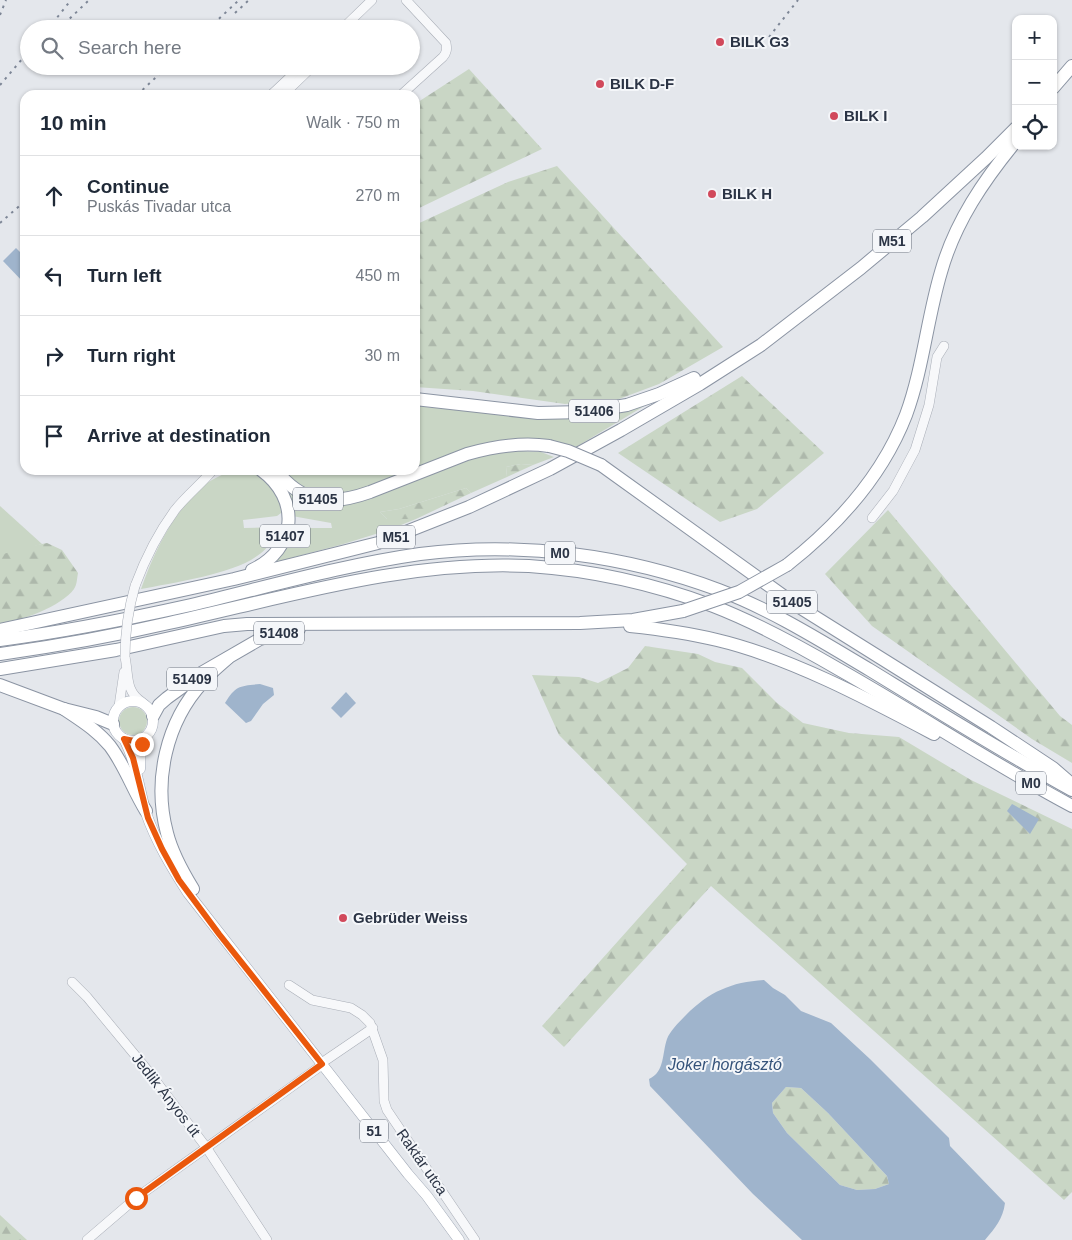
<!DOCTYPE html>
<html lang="en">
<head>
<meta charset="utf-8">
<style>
  body { margin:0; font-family:Arial,sans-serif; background:#f2f2f3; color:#1f2937 }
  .controls { position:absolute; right:15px; top:15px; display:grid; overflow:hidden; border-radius:10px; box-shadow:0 1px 4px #0004 }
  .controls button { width:45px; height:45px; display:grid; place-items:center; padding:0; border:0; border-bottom:1px solid #e0e1e3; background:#fff; color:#1f2937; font:25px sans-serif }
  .stop { position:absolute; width:15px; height:15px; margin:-11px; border:4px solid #ea580c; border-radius:50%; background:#fff }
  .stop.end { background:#ea580c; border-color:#fff; box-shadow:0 1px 5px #0008 }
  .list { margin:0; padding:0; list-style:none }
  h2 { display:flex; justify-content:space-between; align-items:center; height:65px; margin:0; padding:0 20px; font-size:21px }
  h2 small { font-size:16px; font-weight:400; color:#747a83 }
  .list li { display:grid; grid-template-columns:32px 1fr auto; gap:15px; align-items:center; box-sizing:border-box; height:80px; padding:0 20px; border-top:1px solid #e0e1e3 }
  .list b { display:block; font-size:19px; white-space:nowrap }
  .list p { margin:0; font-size:16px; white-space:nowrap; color:#747a83 }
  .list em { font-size:16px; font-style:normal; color:#747a83 }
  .icon { flex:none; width:28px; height:28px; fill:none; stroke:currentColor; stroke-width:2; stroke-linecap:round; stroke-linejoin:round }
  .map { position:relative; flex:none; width:1072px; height:1240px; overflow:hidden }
  .search { position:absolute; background:#fff; box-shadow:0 1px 4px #0004; left:20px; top:20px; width:400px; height:55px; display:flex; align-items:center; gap:12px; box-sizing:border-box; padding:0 18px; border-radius:28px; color:#747a83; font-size:19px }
  .panel { position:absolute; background:#fff; box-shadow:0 1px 4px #0004; left:20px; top:90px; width:400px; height:385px; border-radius:15px }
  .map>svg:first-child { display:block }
  .green { fill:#c9d6c5 }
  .forest { fill:url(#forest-firs) }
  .water { fill:#9fb4cc; fill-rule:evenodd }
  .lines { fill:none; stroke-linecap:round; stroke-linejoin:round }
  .minor-casing { stroke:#a9aeb7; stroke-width:10 }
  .major-casing { stroke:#a3abb8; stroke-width:11 }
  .highway-casing { stroke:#8b94a3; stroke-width:14 }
  .minor { stroke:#f7f8fa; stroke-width:9 }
  .major { stroke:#fff; stroke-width:10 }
  .highway { stroke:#fff; stroke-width:12 }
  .rail { stroke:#7d8696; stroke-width:2; stroke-dasharray:2.5 5; stroke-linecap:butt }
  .minor-bridge-casing { stroke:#a9aeb7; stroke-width:10; stroke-linecap:butt }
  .highway-bridge-casing { stroke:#8b94a3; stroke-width:14; stroke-linecap:butt }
  .minor-bridge { stroke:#f7f8fa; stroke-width:9 }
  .highway-bridge { stroke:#fff; stroke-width:12 }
  .route { stroke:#ea580c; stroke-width:6 }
  .poi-dot { fill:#d1495b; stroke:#f4f6f9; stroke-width:2 }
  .labels { text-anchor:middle; stroke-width:4; stroke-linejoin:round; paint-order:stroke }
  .shield { fill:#f4f6f9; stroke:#676e7b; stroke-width:1 }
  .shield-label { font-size:14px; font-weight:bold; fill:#2b3445 }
  .poi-label { font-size:15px; font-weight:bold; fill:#2b3445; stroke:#f4f6f9; text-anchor:start }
  .street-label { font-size:15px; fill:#2b3445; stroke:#f4f6f9 }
  .water-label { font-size:16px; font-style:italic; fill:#34527a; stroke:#f4f6f9 }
</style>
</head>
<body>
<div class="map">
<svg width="1072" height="1240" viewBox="0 0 1072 1240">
  <defs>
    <pattern id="forest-firs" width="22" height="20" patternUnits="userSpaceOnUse" patternTransform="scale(1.25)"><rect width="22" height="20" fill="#c9d6c5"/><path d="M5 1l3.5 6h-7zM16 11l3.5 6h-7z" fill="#adb8ab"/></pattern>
  </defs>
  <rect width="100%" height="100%" fill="#e4e7ec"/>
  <g class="green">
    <path d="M651 402 576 447C554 442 533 438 511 439 478 441 446 456 415 468V406L554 419 589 417Z"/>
    <path d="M521 451 541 452 554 457 533 465 521 464 506 467 507 477 471 493 466 488 399 509 380 512 387 519H416C368 539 318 551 267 564L291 528H332L331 523 292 516 274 475 315 503 341 506 368 499 485 454Z"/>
    <path d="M232 470 256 471 265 479 280 501 281 513 277 516 243 520 244 528 277 527 278 533C272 542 266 550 257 556 233 574 172 583 141 589 154 552 172 514 202 487 210 480 222 475 232 470Z"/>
    <path d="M282 470H410C389 478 342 500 321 495 306 491 294 480 282 470Z"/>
    <polygon points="0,506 42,544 0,556"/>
    <circle cx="133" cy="721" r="14"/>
  </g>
  <g class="forest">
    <polygon points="469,69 542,149 415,210 415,104"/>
    <polygon points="557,166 723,347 659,384 619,399 565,404 473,391 415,387 415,225 508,182"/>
    <polygon points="742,376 824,453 757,509 720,522 618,453"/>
    <polygon points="521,464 533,465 507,477 506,467"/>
    <polygon points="466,488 471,493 416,519 387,519 380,512 399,509"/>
    <polygon points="888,510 1060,716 1072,725 1072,763 1032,739 872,626 825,574"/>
    <path d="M47 543 62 550 78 573C77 578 77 585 74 589 62 606 20 622 0 623V555L27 547Z"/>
    <polygon points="645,646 698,654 715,662 742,668 777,703 803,723 849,733 899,737 971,780 1072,829 1072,1192 1064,1200 711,886 564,1047 542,1026 687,864 559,735 532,675 579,677 598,683 628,668"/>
    <polygon points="786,1087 801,1088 828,1113 887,1176 889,1184 875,1189 857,1190 840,1185 787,1133 773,1113 772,1103"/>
    <polygon points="0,1215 27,1240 0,1240"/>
  </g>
  <g class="water">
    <polygon points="16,248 25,257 25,284 3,261"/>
    <path d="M260 684 273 688 274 695 263 704 251 721 246 723 225 703C236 685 240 686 260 684Z"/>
    <polygon points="346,692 356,703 341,718 331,708"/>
    <polygon points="1012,804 1039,819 1030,834 1007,811"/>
    <path d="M764 980 773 988 785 995 801 1011 831 1023 870 1059 949 1138 950 1146 1005 1203C1003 1219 995 1228 985 1240H802L753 1194 650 1086 649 1079C665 1072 662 1053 667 1039 670 1031 679 1022 686 1015 709 992 731 982 764 980ZM786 1087 801 1088 828 1113 887 1176 889 1184 875 1189 857 1190 840 1185 787 1133 773 1113 772 1103Z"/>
  </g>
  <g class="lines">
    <g class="minor-casing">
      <g id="minor">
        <polyline points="342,29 372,0"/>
        <polyline points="271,95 302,66"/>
        <polyline points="283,95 313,66"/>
        <path d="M401 95 443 57C447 52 447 49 446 43L406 0"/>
        <polyline points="872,518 893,491 915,450 929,405 937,357 944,346"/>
        <path d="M135 586C145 559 158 533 175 510 186 496 201 484 213 470"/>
        <path d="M125 657C129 676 125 691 142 702"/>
        <polyline points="119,706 124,672"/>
        <polyline points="72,982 87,997 149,1072 206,1147 267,1240"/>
        <polyline points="289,985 312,1000 351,1008 362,1015 370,1023 383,1060 384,1101 387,1110 475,1240"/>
        <polyline points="326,1060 373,1028"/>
        <polyline points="87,1240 136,1198 322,1065"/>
      </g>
    </g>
    <g class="major-casing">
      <g id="major">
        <circle cx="133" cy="721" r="20"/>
        <path d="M124 739C136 762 139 788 146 813 156 842 172 868 188 893L408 1174 427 1196 459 1240"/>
        <polyline points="140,769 141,746 144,738"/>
      </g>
    </g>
    <g class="highway-casing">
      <g id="highway">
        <polyline points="1053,88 1072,66"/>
        <polyline points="415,399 538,413 583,412 627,405 659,394 694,378"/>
        <polyline points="601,465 796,605 991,727 1053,768 1068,781"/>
        <path d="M276 470C302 504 331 506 370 492L467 454C495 446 521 442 549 446"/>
        <path d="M787 565C838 525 882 477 906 415 923 369 927 319 941 272 955 222 984 180 1016 141"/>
        <path d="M252 570C297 549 301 499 261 470"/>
        <path d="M630 626C659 629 688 633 717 640 789 657 868 699 934 734"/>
        <polyline points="0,630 234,579 378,543 469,507 550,469 621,430 700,384 761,345 861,268 922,217 986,158 1016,128"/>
        <path d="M0 640C64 632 128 619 191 605 267 587 343 565 420 554 520 541 625 555 719 590 772 610 821 641 870 670 937 711 1003 752 1072 790"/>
        <path d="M0 654C57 646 113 636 169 623 287 597 407 560 529 566 591 570 654 584 713 606 757 623 799 646 840 670 918 714 993 764 1072 806"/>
        <polyline points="0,669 116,650 224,626 247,624 580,623 633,620 683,611"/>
        <polyline points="0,685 64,709 96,717 113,724"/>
        <path d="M64 709C80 720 97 730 110 746 125 766 133 790 146 811"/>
        <polyline points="153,716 159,705 167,698 203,672 260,639 280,633 299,629"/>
        <path d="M193 889C182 871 172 853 167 833 153 781 166 722 203 682 210 673 219 666 228 658"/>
      </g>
    </g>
    <use href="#minor" class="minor"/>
    <use href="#major" class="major"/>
    <use href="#highway" class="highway"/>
    <g class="rail">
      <polyline points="235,13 249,0"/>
      <polyline points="0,15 6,0"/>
      <polyline points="48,29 71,0"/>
      <polyline points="59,29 89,0"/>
      <polyline points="208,29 239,0"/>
      <polyline points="769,37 798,0"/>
      <polyline points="0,85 29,51"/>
      <polyline points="137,95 168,66"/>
      <polyline points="0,223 25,201"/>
    </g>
    <g class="minor-bridge-casing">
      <path id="minor-bridge" d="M125 657C125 632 128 610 135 586"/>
    </g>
    <g class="highway-bridge-casing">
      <g id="highway-bridge">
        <polyline points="549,446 568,451 601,465"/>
        <polyline points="683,611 739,592 787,565"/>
      </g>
    </g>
    <use href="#minor-bridge" class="minor-bridge"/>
    <use href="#highway-bridge" class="highway-bridge"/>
  </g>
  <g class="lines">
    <polyline class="route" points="136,1198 322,1064 219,934 179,880 162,849 148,818 133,758 124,739 134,741 144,738 142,744"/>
  </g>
  <g class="poi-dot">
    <circle cx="720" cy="42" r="5"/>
    <circle cx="600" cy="84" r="5"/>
    <circle cx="834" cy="116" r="5"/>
    <circle cx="712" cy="194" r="5"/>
    <circle cx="343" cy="918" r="5"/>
  </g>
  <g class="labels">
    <g class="shield">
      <rect x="873" y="229.5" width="38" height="23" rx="4"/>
      <rect x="569" y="399.5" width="50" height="23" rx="4"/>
      <rect x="293" y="487.5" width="50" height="23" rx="4"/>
      <rect x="260" y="524.5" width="50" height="23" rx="4"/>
      <rect x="377" y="525.5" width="38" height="23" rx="4"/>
      <rect x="545" y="541.5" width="30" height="23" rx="4"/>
      <rect x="767" y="590.5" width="50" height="23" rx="4"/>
      <rect x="254" y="621.5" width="50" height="23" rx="4"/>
      <rect x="167" y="667.5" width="50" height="23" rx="4"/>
      <rect x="1016" y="771.5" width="30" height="23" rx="4"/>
      <rect x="360" y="1119.5" width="28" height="23" rx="4"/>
    </g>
    <g class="shield-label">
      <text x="892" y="246">M51</text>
      <text x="594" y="416">51406</text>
      <text x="318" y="504">51405</text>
      <text x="285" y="541">51407</text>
      <text x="396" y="542">M51</text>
      <text x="560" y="558">M0</text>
      <text x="792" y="607">51405</text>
      <text x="279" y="638">51408</text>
      <text x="192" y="684">51409</text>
      <text x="1031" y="788">M0</text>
      <text x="374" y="1136">51</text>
    </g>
    <g class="poi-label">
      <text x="730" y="47">BILK G3</text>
      <text x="610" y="89">BILK D-F</text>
      <text x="844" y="121">BILK I</text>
      <text x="722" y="199">BILK H</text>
      <text x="353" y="923">Gebrüder Weiss</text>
    </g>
    <g class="street-label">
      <text transform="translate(166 1095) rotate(52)" y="5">Jedlik Ányos út</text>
      <text transform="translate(422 1162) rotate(55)" y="5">Raktár utca</text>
    </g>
    <g class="water-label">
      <text x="725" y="1070">Joker horgásztó</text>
    </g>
  </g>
</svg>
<div class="controls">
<button>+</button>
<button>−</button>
<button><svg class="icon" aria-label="locate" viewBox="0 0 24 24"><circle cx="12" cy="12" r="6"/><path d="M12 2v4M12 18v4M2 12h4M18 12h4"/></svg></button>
</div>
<div class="stop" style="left:136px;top:1198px"></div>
<div class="stop end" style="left:142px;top:744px"></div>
<div class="search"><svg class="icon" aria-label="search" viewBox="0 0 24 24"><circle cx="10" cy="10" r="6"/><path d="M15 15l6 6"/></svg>Search here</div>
<section class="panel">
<h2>10 min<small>Walk · 750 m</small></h2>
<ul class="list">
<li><svg class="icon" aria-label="ahead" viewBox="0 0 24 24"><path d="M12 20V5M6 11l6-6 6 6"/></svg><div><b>Continue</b><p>Puskás Tivadar utca</p></div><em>270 m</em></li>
<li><svg class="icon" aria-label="left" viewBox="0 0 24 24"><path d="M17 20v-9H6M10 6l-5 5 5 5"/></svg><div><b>Turn left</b></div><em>450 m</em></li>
<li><svg class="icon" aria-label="right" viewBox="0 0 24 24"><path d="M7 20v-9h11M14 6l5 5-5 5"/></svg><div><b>Turn right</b></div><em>30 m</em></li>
<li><svg class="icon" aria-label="arrive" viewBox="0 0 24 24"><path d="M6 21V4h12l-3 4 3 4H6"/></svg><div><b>Arrive at destination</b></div></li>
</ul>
</section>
</div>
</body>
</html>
